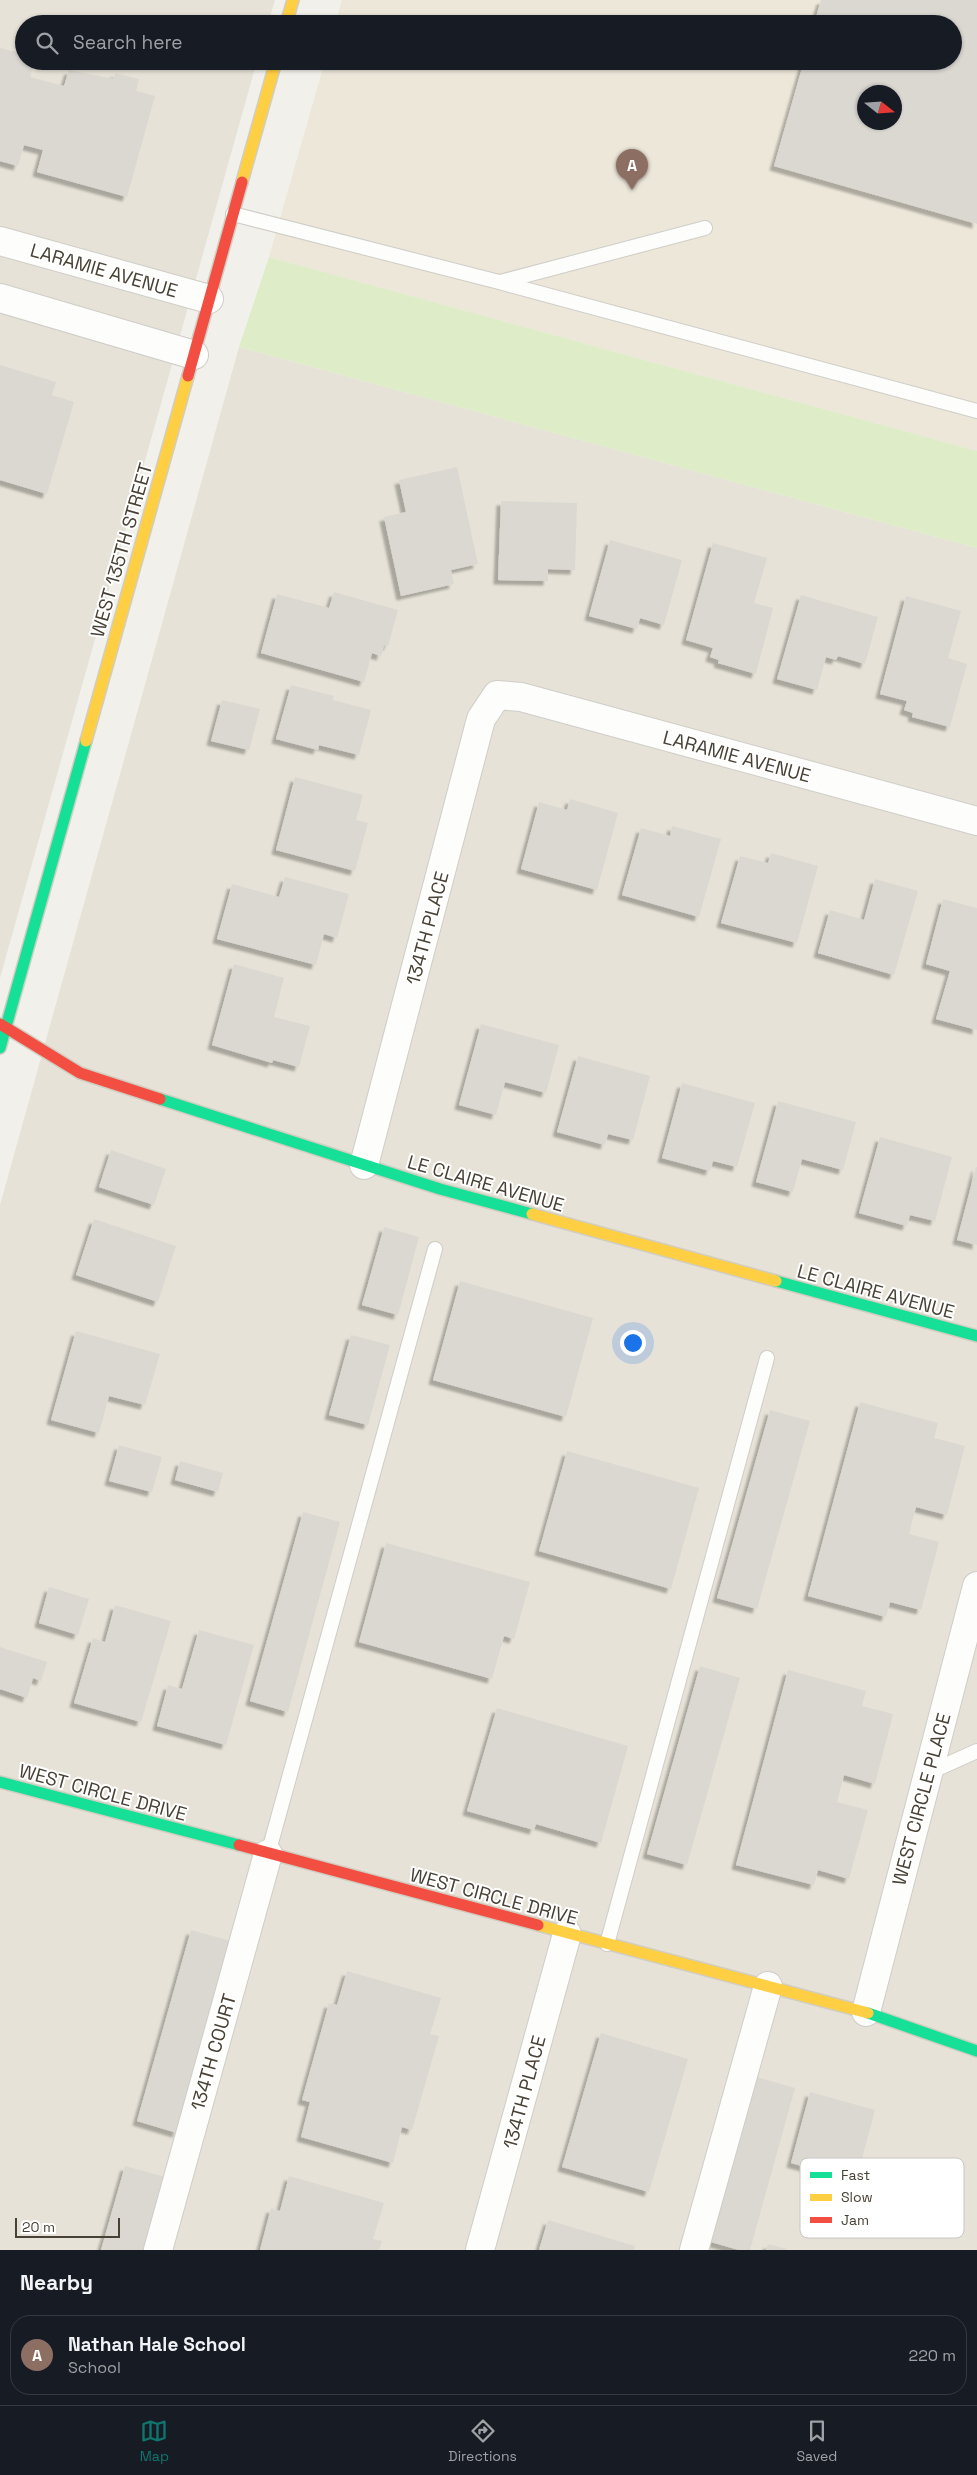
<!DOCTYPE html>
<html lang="en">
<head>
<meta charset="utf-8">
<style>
  body { margin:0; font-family:"Space Grotesk",sans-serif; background:#20242c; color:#f1f3f6 }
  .compass { position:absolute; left:857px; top:85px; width:45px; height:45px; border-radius:50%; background:#171b24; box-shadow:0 1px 4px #0004; rotate:107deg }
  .scale { position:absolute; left:15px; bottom:12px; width:105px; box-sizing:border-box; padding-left:5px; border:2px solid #484135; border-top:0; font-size:14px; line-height:18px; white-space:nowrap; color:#484135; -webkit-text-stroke:4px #fff; paint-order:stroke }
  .you { position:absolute; left:632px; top:1342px; width:18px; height:18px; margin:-12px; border:4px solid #fff; border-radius:50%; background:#1a73e8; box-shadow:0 0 0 8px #1a73e833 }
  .badge { display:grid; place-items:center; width:32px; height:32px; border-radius:50%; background:#0f766e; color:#fff; font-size:16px; font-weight:700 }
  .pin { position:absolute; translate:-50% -41px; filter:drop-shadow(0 1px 2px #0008) }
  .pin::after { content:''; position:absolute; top:26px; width:18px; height:15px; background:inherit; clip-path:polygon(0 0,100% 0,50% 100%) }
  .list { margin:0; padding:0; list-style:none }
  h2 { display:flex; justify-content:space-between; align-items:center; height:65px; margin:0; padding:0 20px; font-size:21px }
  h2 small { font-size:16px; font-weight:400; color:#9ea1a6 }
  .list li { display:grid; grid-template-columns:32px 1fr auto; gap:15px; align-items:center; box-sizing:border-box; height:80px; margin:0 10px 10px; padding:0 10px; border:1px solid #363941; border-radius:20px }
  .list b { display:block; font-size:19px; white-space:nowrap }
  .list p { margin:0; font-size:16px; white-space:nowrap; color:#9ea1a6 }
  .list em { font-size:16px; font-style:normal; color:#9ea1a6 }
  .icon { flex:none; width:28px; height:28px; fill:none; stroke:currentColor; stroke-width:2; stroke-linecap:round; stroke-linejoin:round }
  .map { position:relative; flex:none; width:977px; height:2250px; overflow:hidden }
  .search { position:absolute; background:#171b24; box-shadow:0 1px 4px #0004; left:15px; right:15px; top:15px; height:55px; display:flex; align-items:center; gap:12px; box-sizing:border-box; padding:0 18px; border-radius:28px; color:#9ea1a6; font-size:19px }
  .sheet { height:155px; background:#171b24 }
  nav { display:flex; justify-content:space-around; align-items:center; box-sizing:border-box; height:70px; border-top:1px solid #363941; background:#171b24; font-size:14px; color:#9ea1a6 }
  nav a { display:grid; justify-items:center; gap:2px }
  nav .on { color:#0f766e }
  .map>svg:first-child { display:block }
  .residential { fill:#e6e2d7 }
  .education { fill:#ece7d9; fill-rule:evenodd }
  .green { fill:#deedc8 }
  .building { fill:#dbd8d2; fill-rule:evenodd; filter:url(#shadow) }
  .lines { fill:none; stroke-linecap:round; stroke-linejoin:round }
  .lane-casing { stroke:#cfcdc8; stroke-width:16 }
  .street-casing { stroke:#cfcdc8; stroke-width:30 }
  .fast-casing { stroke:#d1cdc1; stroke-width:14 }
  .slow-casing { stroke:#d1cdc1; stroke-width:14 }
  .jam-casing { stroke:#d1cdc1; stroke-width:14 }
  .lane { stroke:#fdfdfc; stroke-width:14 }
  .street { stroke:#fdfdfc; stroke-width:28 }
  .fast { stroke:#16e098; stroke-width:11 }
  .slow { stroke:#ffcf43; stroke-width:11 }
  .jam { stroke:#f24e42; stroke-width:11 }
  .labels { text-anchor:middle; stroke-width:4; stroke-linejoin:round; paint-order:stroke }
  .street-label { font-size:19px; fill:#484135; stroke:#fff }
  .key { fill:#fff; stroke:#c8c6c2; stroke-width:1 }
  .key-label { font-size:14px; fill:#484135 }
</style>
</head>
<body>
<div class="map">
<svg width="977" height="2250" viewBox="0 0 977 2250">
  <defs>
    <filter id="shadow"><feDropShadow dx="-4.5" dy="4.5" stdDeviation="1" flood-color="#0004"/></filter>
  </defs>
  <rect width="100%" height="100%" fill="#f1f0ea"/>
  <g class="residential">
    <polygon points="0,0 275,0 268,24 24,24 24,61 257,61 0,978"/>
    <polygon points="239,347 977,548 977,2250 0,2250 0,1205"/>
  </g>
  <path class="education" d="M342 0H977V451L269 257 325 61H953V24H335ZM864 92H894V122H864Z"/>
  <polygon class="green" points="269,257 977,451 977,548 239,347"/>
  <g class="building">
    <path d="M821 0H977V224L774 166 804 61H953V24H814ZM864 92H894V122H864Z"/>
    <polygon points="0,48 24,54 24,61 35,61 30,77 64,86 69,70 114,79 115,73 139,79 136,91 155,96 127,197 37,172 43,150 24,145 18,166 0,161"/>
    <polygon points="0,365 56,382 52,395 74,402 47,494 0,480"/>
    <polygon points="457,467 478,564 451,570 454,584 401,596 384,517 406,512 399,480"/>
    <polygon points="501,501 577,503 575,570 548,569 548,581 498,580"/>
    <polygon points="610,540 682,560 664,625 640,618 637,629 589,616"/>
    <polygon points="713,543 767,558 754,603 773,608 756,674 718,663 719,660 710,657 713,648 686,640"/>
    <polygon points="334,592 398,610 388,646 384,645 381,656 372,653 364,682 261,653 277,594 329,608"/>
    <polygon points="801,595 878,617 865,664 838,656 836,660 826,657 817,690 777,679"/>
    <polygon points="906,596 961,611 948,658 967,664 950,727 912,717 913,713 904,710 907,701 880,694"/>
    <polygon points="291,685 334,696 333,700 371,710 359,755 319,745 318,750 276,739"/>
    <polygon points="222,700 260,709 249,750 211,741"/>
    <polygon points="295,777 363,795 356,820 368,823 355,871 276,850"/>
    <polygon points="570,799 618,813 597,890 521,869 539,802 567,810"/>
    <polygon points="672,826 721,839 699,917 622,895 641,828 670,836"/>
    <polygon points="771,853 818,866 797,943 721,923 740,856 768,863"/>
    <polygon points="285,877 349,894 337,938 324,934 316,965 217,939 232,884 279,897"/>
    <polygon points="875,879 918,891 894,975 818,953 830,910 864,920"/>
    <polygon points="943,899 977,908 977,1030 936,1019 950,971 926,964"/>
    <polygon points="234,964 284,978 274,1017 310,1026 299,1067 273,1060 272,1063 212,1045"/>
    <polygon points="481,1024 559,1045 546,1093 505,1082 496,1115 459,1105"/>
    <polygon points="578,1056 650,1076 633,1140 608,1134 605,1145 557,1132"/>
    <polygon points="682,1083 755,1103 737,1167 713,1161 710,1171 662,1158"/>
    <polygon points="778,1101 856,1122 843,1170 802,1159 793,1192 756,1182"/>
    <polygon points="880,1137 952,1157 935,1221 910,1215 907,1226 859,1213"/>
    <polygon points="111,1150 166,1169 154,1205 99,1187"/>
    <polygon points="976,1167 977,1167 977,1245 957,1240"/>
    <polygon points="94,1219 176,1246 158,1302 76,1275"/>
    <polygon points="384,1227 419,1237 398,1315 362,1305"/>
    <polygon points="460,1281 593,1318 566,1417 433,1380"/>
    <polygon points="76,1331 160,1354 145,1405 109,1396 99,1433 51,1420"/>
    <polygon points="351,1335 390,1345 368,1425 329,1415"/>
    <polygon points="860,1402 938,1423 934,1438 965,1446 947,1515 916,1507 909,1534 939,1542 921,1610 890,1602 886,1617 808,1596"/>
    <polygon points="770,1410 810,1421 757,1609 717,1598"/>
    <polygon points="119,1445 162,1457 152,1492 109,1481"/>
    <polygon points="567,1451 699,1488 671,1589 539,1551"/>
    <polygon points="180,1461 223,1473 218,1492 175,1480"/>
    <polygon points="303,1512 340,1522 288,1712 250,1701"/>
    <polygon points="386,1543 530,1582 514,1639 504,1636 492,1679 359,1642"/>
    <polygon points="49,1587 89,1599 78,1635 39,1623"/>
    <polygon points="115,1605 171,1621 141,1722 74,1703 93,1638 105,1642"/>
    <polygon points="199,1630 254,1645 226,1745 157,1726 168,1685 182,1689"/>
    <polygon points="0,1647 47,1662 41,1681 33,1678 27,1698 0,1689"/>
    <polygon points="700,1666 740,1678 687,1865 647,1854"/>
    <polygon points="788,1670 866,1691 862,1706 893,1714 875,1784 844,1775 837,1802 868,1810 849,1879 818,1870 814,1885 736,1865"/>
    <polygon points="497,1708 628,1746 601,1843 536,1824 534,1830 467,1811"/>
    <polygon points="191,1930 231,1941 177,2133 137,2121"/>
    <polygon points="347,1971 441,1998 430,2034 439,2036 412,2130 402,2127 393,2163 301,2137 310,2102 302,2100 329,2003 337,2005"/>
    <polygon points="601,2033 688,2059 649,2192 562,2167"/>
    <polygon points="757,2077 795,2088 750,2250 739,2250 711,2242"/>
    <polygon points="810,2092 875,2110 856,2181 791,2163"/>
    <polygon points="125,2166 165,2177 144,2250 101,2250"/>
    <polygon points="289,2176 384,2203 373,2239 382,2241 379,2250 260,2250 271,2208 280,2211"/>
    <polygon points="548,2220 635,2246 634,2250 539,2250"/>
    <polygon points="768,2244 787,2249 787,2250 766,2250"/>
  </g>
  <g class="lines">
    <g class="lane-casing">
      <g id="lane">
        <polyline points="233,214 499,282 977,411"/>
        <polyline points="500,282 705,228"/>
        <polyline points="928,1773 977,1751"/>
        <polyline points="268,1854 435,1249"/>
        <polyline points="607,1944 767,1358"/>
      </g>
    </g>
    <g class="street-casing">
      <g id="street">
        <polyline points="0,241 209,299"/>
        <polyline points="0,298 194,355"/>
        <polyline points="364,1165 481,719 497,695 521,697 977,821"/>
        <polyline points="866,2012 977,1586"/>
        <polyline points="158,2250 268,1854"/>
        <polyline points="480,2250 567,1934"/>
        <polyline points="694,2250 768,1986"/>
      </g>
    </g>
    <g class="fast-casing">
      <g id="fast">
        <polyline points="0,1048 86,741"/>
        <polyline points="160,1099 440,1189 532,1214"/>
        <polyline points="776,1281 977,1336"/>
        <polyline points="0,1782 239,1845"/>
        <polyline points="868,2013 977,2051"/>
      </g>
    </g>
    <g class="slow-casing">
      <g id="slow">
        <polyline points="286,24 293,0"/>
        <polyline points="242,182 276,61"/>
        <polyline points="86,741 188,376"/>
        <polyline points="532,1214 776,1281"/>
        <polyline points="538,1925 868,2013"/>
      </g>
    </g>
    <g class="jam-casing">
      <g id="jam">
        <polyline points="188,376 242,182"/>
        <polyline points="0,1024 80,1073 160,1099"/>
        <polyline points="239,1845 538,1925"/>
      </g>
    </g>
    <use href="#lane" class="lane"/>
    <use href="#street" class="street"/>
    <use href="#fast" class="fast"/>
    <use href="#slow" class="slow"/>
    <use href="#jam" class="jam"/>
  </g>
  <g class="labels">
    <g class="street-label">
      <text transform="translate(104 270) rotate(16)" y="7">LARAMIE AVENUE</text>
      <text transform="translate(121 550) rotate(-74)" y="7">WEST 135TH STREET</text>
      <text transform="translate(737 756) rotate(15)" y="7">LARAMIE AVENUE</text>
      <text transform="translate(427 928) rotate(-75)" y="7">134TH PLACE</text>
      <text transform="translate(486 1183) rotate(16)" y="7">LE CLAIRE AVENUE</text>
      <text transform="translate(876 1291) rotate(15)" y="7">LE CLAIRE AVENUE</text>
      <text transform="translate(103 1792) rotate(15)" y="7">WEST CIRCLE DRIVE</text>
      <text transform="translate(921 1799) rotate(-75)" y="7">WEST CIRCLE PLACE</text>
      <text transform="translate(494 1896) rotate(15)" y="7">WEST CIRCLE DRIVE</text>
      <text transform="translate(213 2052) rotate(-74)" y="7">134TH COURT</text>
      <text transform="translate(524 2092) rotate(-75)" y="7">134TH PLACE</text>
    </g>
  </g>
  <rect x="800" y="2158" width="164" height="80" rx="8" class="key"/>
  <rect x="810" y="2172" width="22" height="6" fill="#16e098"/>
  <rect x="810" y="2194" width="22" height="7" fill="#ffcf43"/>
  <rect x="810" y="2217" width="22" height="6" fill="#f24e42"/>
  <g class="key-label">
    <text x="841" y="2180">Fast</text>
    <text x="841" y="2202">Slow</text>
    <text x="841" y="2225">Jam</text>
  </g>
</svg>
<svg class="compass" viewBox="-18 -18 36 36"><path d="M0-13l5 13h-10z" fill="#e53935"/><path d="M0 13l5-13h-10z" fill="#9ea1a6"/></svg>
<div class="scale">20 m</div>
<div class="you"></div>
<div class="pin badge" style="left:632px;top:190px;background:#8d6e63">A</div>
<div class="search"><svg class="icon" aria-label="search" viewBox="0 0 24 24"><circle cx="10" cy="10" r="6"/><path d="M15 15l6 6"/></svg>Search here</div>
</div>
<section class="sheet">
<h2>Nearby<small></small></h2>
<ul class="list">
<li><span class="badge" style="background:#8d6e63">A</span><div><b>Nathan Hale School</b><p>School</p></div><em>220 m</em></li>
</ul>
</section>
<nav>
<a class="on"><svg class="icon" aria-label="map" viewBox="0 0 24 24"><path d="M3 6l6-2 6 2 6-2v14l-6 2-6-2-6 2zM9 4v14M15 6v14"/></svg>Map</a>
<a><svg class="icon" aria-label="directions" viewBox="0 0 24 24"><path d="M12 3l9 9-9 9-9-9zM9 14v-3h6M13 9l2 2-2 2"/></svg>Directions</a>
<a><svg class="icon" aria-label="saved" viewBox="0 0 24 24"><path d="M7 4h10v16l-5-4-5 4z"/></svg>Saved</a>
</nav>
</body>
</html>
